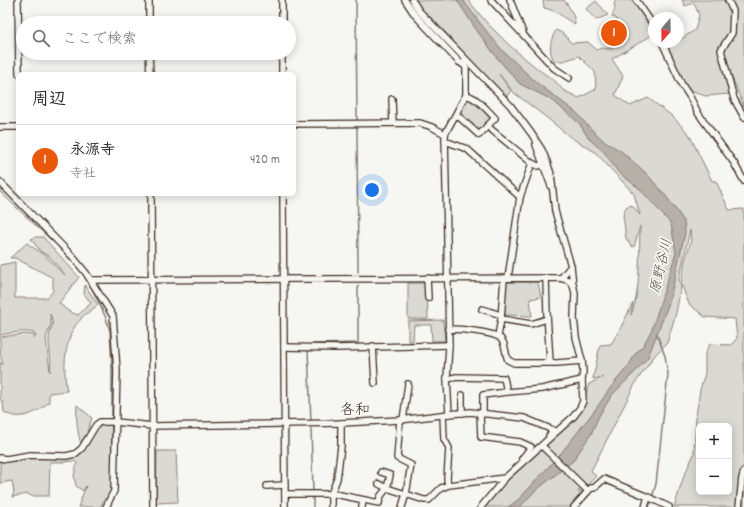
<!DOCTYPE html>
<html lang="ja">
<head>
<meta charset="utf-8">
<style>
  body { margin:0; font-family:Dekko,"Klee One",sans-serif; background:#f6f6f6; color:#222 }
  .controls { position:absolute; right:12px; bottom:12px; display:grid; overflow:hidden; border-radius:6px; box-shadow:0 2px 10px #0003 }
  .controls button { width:36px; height:36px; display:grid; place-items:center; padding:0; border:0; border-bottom:1px solid #e0e0e0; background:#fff; color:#222; font:20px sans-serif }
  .compass { position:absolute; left:648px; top:12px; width:36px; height:36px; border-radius:50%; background:#fff; box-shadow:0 2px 10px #0003; rotate:200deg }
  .you { position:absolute; left:372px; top:190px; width:14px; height:14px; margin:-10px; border:3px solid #fff; border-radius:50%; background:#1a73e8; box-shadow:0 0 0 6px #1a73e833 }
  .badge { display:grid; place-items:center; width:26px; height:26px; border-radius:50%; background:#ea580c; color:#fff; font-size:13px; font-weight:700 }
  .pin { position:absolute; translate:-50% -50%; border:2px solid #fff; box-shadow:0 1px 4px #0006 }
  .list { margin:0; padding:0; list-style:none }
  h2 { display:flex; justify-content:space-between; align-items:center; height:52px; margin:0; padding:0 16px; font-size:17px }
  h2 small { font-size:13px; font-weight:400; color:#767676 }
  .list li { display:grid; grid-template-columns:26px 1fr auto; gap:12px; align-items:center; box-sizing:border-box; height:72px; padding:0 16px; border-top:1px solid #e0e0e0 }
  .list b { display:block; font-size:15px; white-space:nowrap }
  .list p { margin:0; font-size:13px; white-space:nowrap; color:#767676 }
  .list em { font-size:13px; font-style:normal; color:#767676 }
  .icon { flex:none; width:22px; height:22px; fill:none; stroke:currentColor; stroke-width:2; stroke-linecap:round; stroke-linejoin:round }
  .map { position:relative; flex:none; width:744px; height:507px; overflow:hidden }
  .search { position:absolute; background:#fff; box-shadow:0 2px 10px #0003; left:16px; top:16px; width:280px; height:44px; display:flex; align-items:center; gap:10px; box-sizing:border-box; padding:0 14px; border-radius:22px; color:#767676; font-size:15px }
  .panel { position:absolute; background:#fff; box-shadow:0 2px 10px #0003; left:16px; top:72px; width:280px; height:124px; border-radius:6px }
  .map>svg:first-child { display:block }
  .green { fill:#dad9d3; stroke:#8a8278; fill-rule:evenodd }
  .water { fill:#b6b0a9; stroke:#857a71 }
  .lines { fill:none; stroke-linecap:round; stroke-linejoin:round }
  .stream { stroke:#857a71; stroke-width:1.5 }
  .minor-casing { stroke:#3b2a1e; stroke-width:8 }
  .minor { stroke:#f6f6f2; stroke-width:5.5 }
  .labels { text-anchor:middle; stroke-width:3.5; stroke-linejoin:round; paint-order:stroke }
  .water-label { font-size:14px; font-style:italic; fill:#605248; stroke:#f6f6f2 }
  .quarter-label { font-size:15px; fill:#3b2a1e; stroke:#f6f6f2 }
</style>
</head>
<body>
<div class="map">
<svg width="744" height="507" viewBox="0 0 744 507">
  <rect width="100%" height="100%" fill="#f6f6f2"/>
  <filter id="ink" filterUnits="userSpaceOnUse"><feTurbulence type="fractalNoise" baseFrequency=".025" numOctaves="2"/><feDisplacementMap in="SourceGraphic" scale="8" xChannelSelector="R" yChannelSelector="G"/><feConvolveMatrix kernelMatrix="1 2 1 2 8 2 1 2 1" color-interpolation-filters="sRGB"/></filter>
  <g filter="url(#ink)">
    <g class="green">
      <path d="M415 0H468L486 22 509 45 539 70 555 81 563 90 579 98 596 89 595 72 579 56 563 61H554C548 50 550 41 556 30L564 34 571 43 588 42 597 50 601 48 611 49 615 44H621L624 41 620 34 622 32 616 18 612 17 615 8 614 3 617 0H635L654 27V34L612 59 623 76 615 95 630 106 648 98 672 116 689 134 712 181H716L729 210 744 209V480L742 498 744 490V507H674L684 476 694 454 696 416 700 390 705 373V353L710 344 731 345 737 338 735 319 705 317 689 304 681 284 685 260 691 241 690 230 679 279 681 287 676 313 667 343 655 355 636 382 591 471 596 476 581 492 578 490 581 495 571 507H481L505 478 580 413 589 384 603 377 593 379 600 345 611 344 620 329 633 303 631 315C641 293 639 251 640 226L634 247 630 245 626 238 623 215 626 207 632 205 640 215 634 194 595 152 570 137 547 118 513 92 499 74 511 91 505 98 435 21 420 8ZM699 426H729V492H699Z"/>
      <path d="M543 0H564C570 8 575 15 575 25 572 21 568 21 565 18 558 13 553 10 544 8Z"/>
      <polygon points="682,0 744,0 744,107 728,67 731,87 729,94 705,96 687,88 668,47 676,42 678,42 678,41 695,30 699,15 694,3 685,6"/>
      <polygon points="596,1 608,15 596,20 586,9"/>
      <polygon points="466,97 471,97 493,118 479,134 458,113"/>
      <polygon points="0,186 54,243 0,192"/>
      <path d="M36 237H43L79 277 59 303 68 311 78 315 91 303 84 294 85 285 98 305 82 317C81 321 77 322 75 326 64 345 63 370 67 391L49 393V402C37 413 20 422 4 412L3 403 0 399V362L1 364H3C0 359 0 345 0 337L24 334 34 335V338L36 336 34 333C24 330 11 333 0 335V265L15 262V298H47L53 291V278L15 258H10L27 243 48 258 58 269 65 275 49 256 41 252 31 239ZM50 314C56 326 49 328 49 339 49 350 52 360 50 372L46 338 51 324Z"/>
      <polygon points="505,282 538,282 541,297 530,299 532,316 505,315"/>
      <polygon points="408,283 427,283 428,319 408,319"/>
      <polygon points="443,320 445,341 432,341 431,325 414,325 413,341 408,341 408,321"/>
      <path d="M77 405 92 418 87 432 91 436C96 427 101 424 112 425V491L106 500 105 498 100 507H78L86 486 83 491 76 486 74 476 77 463 74 461 63 462H50L49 496H31L28 494 12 497 14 492 12 481 0 483V461H13L47 456 72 458 88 437H84L81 444C77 431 76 418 77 405Z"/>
      <polygon points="157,451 176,451 178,502 156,503"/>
    </g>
    <polygon class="water" points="457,0 463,0 480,23 502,50 537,83 577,113 587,125 604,141 621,151 645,172 666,196 684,221 685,233 669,303 648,357 636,371 612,395 599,416 591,434 573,461 554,476 533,493 520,507 508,507 519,499 562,452 595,410 611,387 629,365 636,353 643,346 652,329 676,253 671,224 640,189 618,172 605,153 589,139 579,123 552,100 520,84 498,59 477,31"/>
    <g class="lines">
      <g class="stream">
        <polyline points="356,0 357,120"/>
        <polyline points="357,127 358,272"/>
        <polyline points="59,247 78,268"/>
        <polyline points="89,282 106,318 110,331 112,366 112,420"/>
        <polyline points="311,344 358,343 358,286"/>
        <polyline points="308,350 311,421"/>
        <polyline points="311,429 313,491"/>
        <polyline points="112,480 112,423"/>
        <polyline points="313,497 313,507"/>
        <polyline points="652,498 656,484 668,374 665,356 657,334"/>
        <polyline points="102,507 106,502"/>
        <polyline points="649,507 651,501"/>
      </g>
      <g class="minor-casing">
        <g id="minor">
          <polyline points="18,0 19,74"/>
          <polyline points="149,0 149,23"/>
          <polyline points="282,0 282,23"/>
          <polyline points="405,0 415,15 459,62 464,65"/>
          <polyline points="412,0 419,11 510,105 531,133 542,150 547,162 551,174 555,211 571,266 573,285 575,293 574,318 576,337 582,361 583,371 582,380 583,401 580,408 573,417 505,478 481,507"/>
          <polyline points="491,0 554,68 569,78"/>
          <polyline points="510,0 523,33"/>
          <polyline points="636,0 654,26"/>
          <polyline points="728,0 733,11 732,33 721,50 734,99 744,117"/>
          <polyline points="662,42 682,85 690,97 698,113 734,163 744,181"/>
          <polyline points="149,53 150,74"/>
          <polyline points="282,53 282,74"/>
          <polyline points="463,63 466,68 466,95"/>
          <polyline points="392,99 393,123"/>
          <polyline points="294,124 420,123 432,127 445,134"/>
          <polyline points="487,126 532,163 538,166 543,165"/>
          <polyline points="0,127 18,127"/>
          <polyline points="445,141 467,149 520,197"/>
          <polyline points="536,145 551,186"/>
          <polyline points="0,182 72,256 86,273 113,316 117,370 114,491 106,507"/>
          <polyline points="151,194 153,507"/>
          <polyline points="283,194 285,507"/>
          <polyline points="427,278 428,298"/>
          <polyline points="508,278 520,197 532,163"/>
          <polyline points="546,278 547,314 550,362"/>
          <polyline points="561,278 571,266"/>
          <polyline points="91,280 560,278 568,280 573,285"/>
          <polyline points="482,309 501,315"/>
          <polyline points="501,319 531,324 547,319"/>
          <path d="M448 329C458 329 496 332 501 339 506 344 505 354 508 360L514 363H557L582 361"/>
          <polyline points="498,336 501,319 504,278"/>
          <polyline points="373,346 375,383"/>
          <polyline points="284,347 337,348 449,345"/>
          <polyline points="447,379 457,377 504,378 507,392"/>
          <polyline points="462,413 462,395"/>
          <path d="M449 414 447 379 449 345 445 134 466 95C478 98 486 109 495 118L479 135 456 114"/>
          <polyline points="480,414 481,437 520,442 531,447 522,459"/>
          <polyline points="483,414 483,395 507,392 542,389 582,380"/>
          <polyline points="443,415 444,439 449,448 447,479 448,485"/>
          <polyline points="400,420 397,458 411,465 406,494 402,507"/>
          <polyline points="403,420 408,384"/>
          <polyline points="542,446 588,491"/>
          <polyline points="0,458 6,459 30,455 66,456 75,454 82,448 96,425 100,422 116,422 152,426 341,423 400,420 449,414 470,412 524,418 553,430 549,436"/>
          <polyline points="381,472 390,475 387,489"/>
          <polyline points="379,484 387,488"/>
          <polyline points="267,486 285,485"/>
          <polyline points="285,494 335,494 379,503 380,497 387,488 424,500 429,500 441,488 449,485 505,478"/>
          <polyline points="331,507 331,494 337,479 341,446 341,423"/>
          <polyline points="362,507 363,500"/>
          <polyline points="574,507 591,488 594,488 604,479 648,497 669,507"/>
          <polyline points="645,507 648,497"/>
          <polyline points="739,507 742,478 744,471"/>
        </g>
      </g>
      <use href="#minor" class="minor"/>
    </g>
  </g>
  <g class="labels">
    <g class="water-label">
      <text transform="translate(660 266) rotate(-77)" y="5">原野谷川</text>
    </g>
    <g class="quarter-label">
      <text x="355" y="414">各和</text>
    </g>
  </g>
</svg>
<div class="controls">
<button>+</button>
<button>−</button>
</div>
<svg class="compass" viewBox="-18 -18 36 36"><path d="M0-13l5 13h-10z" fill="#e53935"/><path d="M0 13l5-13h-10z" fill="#767676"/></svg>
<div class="you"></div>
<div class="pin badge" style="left:614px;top:33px">1</div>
<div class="search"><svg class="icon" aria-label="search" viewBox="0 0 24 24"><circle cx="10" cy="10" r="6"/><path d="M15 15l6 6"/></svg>ここで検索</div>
<section class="panel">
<h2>周辺<small></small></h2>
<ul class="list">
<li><span class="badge">1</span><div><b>永源寺</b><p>寺社</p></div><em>420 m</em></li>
</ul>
</section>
</div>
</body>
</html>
